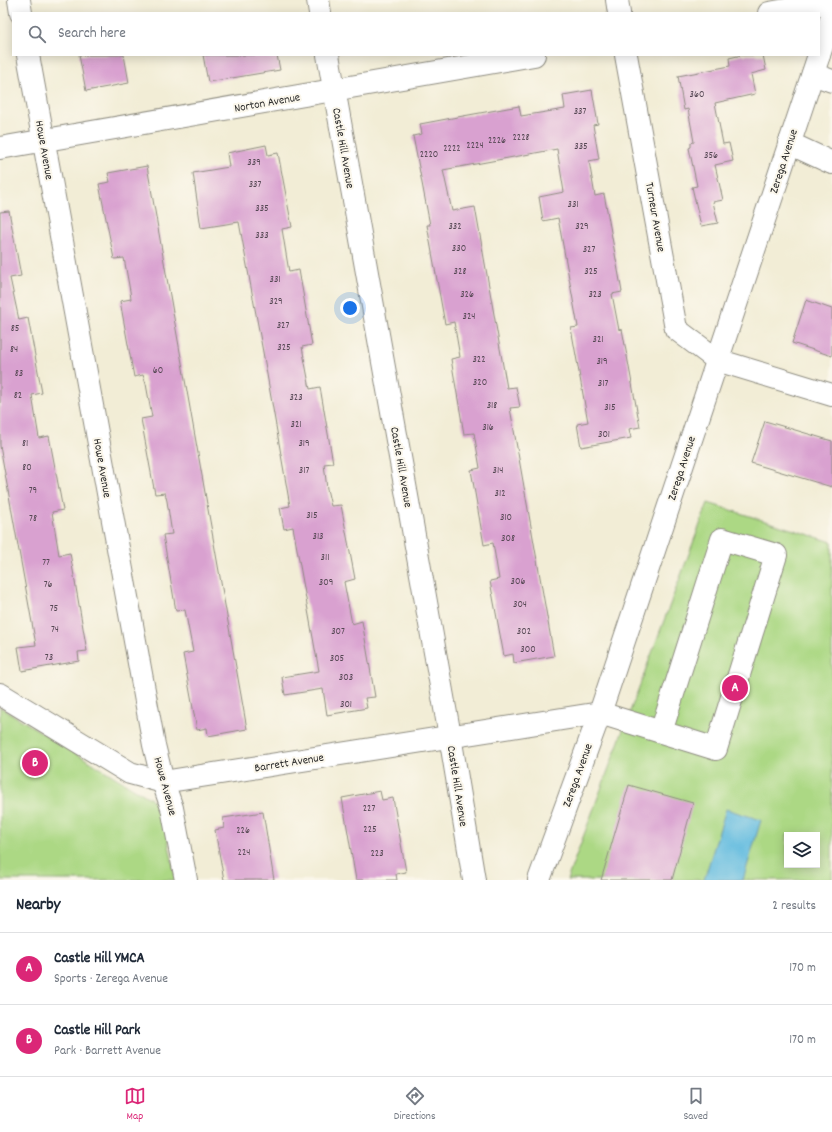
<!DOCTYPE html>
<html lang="en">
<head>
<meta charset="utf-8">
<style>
  body { margin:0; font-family:Dekko,sans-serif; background:#f2f2f3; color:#1f2937 }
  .controls { position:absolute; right:12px; bottom:12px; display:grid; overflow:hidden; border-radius:0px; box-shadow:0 2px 10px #0003 }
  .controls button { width:36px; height:36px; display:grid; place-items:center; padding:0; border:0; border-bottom:1px solid #e0e1e3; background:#fff; color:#1f2937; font:20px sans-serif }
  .you { position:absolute; left:350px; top:308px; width:14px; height:14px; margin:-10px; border:3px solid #fff; border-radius:50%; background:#1a73e8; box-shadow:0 0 0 6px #1a73e833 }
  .badge { display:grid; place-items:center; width:26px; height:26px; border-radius:50%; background:#db2777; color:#fff; font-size:13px; font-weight:700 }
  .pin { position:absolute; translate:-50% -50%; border:2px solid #fff; box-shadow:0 1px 4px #0006 }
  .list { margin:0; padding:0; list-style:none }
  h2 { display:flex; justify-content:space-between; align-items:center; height:52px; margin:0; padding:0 16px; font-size:17px }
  h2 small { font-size:13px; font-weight:400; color:#747a83 }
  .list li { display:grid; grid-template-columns:26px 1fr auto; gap:12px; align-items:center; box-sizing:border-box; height:72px; padding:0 16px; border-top:1px solid #e0e1e3 }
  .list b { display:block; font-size:15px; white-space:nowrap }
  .list p { margin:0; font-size:13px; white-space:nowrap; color:#747a83 }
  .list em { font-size:13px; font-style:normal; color:#747a83 }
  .icon { flex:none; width:22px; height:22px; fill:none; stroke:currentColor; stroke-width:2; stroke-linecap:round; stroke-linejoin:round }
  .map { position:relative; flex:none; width:832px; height:880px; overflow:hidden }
  .search { position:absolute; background:#fff; box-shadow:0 2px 10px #0003; left:12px; right:12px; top:12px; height:44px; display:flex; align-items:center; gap:10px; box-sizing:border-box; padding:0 14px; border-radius:0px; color:#747a83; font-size:15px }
  .sheet { height:196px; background:#fff }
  nav { display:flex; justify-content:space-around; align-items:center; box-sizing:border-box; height:56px; border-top:1px solid #e0e1e3; background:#fff; font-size:11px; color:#747a83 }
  nav a { display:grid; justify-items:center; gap:2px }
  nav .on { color:#db2777 }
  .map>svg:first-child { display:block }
  .green { fill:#acd884; stroke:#6c8258; fill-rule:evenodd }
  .water { fill:#62bbdf; stroke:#467385 }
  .building { fill:#d9a1d0 }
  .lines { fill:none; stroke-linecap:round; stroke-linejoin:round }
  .minor-casing { stroke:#8e8c80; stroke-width:24 }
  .minor { stroke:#fff; stroke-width:22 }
  .labels { text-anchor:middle; stroke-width:4; stroke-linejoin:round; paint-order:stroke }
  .number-label { font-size:10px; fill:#564854 }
  .street-label { font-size:12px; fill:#2b2b2b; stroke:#fbf7ec }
</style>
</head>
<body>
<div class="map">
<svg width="832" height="880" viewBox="0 0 832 880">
  <rect width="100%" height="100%" fill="#fbf7ec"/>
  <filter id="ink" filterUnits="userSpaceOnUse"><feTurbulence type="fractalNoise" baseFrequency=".025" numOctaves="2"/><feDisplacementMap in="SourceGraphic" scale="8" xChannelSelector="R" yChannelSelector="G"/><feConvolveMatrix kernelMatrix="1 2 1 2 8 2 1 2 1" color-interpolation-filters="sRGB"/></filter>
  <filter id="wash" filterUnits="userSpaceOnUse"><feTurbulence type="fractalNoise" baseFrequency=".012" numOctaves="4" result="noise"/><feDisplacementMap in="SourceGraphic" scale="16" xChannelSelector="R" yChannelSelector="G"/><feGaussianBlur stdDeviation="0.9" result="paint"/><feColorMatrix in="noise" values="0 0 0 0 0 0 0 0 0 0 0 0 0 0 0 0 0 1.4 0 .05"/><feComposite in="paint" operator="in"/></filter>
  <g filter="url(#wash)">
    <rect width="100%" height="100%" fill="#f2edd6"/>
    <g class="green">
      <path d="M708 503 832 542V880H567ZM787 835H817V865H787Z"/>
      <polygon points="0,707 161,805 176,880 0,880"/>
    </g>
    <polygon class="water" points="726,809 761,820 743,880 704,880"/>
    <g id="blocks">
      <g class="building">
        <polygon points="79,55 124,55 129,83 86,91"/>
        <polygon points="203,55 277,55 280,70 208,82"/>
        <polygon points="742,55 763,55 766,70 751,74 755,94 715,103 723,144 729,143 733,161 715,165 723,200 713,202 718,223 701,226 692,187 697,186 689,148 691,147 691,143 694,142 688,109 684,110 678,76 730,66 729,58"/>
        <polygon points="592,90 598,124 593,125 599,159 589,161 595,196 604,194 622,292 612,294 619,330 622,329 640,427 629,429 631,438 581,447 577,424 588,422 571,328 578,327 558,218 543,221 539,197 564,192 557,149 443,170 452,211 475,207 507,388 516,387 520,407 510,408 554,656 514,663 513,654 504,656 490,581 499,579 493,543 484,545 471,470 480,468 474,433 464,434 451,359 460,357 454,322 445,324 427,225 430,225 413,136 422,134 420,124 452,118 519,106 521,116 565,109 563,95"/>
        <polygon points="266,145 268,155 278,153 292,227 282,229 289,272 299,270 312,345 302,347 310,389 320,387 333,463 324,464 327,489 331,506 341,505 355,579 344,582 352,624 362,621 375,697 365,698 367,708 327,715 323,689 285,695 282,677 319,671 293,527 284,529 280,508 290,506 265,363 239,222 201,228 193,173 229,167 227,153"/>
        <polygon points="147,166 247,729 208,736 207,728 197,730 183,654 193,652 185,610 176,611 163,535 172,534 167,501 165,493 155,494 141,419 152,417 146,384 143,375 134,377 120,301 131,299 130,291 124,258 114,259 99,184 110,182 108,173"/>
        <polygon points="9,211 21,276 10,278 19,320 28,318 42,393 32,395 39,438 49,436 63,510 52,512 59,555 70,553 87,651 78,652 79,661 22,671 18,647 36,645 0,446 0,212"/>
        <polygon points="806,300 832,309 832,356 792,343"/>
        <polygon points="765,421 832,441 832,487 751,463"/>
        <polygon points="629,785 693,803 672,880 601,880"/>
        <polygon points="380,791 382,800 393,798 406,872 396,874 397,880 356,880 342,798"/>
        <polygon points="263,812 274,880 224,880 215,830 224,828 223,818"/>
      </g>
    </g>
  </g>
  <g filter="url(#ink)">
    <use href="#blocks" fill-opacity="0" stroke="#8e8c80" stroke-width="1"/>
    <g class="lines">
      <g class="minor-casing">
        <g id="minor">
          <polyline points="19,0 21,13"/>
          <polyline points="318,0 320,13"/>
          <polyline points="617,0 619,13"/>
          <polyline points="769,13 832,2"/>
          <polyline points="28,55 154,745 163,782 172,808 186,880"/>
          <polyline points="328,55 450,736 474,880"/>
          <polyline points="626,55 676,329 717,360 832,395"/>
          <polyline points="819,55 832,16"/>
          <polyline points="813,74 832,81"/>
          <polyline points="789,143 832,163"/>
          <polyline points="0,148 534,55"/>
          <path d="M0 694 130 773 163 782 600 713C639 725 678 737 716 749L776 555 722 539 661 732"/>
          <polyline points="539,880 600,713 819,55"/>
        </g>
      </g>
      <use href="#minor" class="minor"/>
    </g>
  </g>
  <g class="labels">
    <g class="number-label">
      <text x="697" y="97">360</text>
      <text x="580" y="114">337</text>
      <text x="521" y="140">2228</text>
      <text x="497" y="143">2226</text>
      <text x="475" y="148">2224</text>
      <text x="581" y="149">335</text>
      <text x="452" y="151">2222</text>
      <text x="429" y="157">2220</text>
      <text x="711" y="158">356</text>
      <text x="254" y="165">339</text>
      <text x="255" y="187">337</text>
      <text x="573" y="207">331</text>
      <text x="262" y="211">335</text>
      <text x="455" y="229">332</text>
      <text x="582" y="229">329</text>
      <text x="262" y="238">333</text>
      <text x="459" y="251">330</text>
      <text x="589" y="252">327</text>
      <text x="460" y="274">328</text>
      <text x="591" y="274">325</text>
      <text x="275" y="282">331</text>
      <text x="467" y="297">326</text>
      <text x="595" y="297">323</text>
      <text x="276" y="304">329</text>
      <text x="469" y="319">324</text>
      <text x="283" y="328">327</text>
      <text x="15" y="331">85</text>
      <text x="598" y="342">321</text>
      <text x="284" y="350">325</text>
      <text x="14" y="352">84</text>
      <text x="479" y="362">322</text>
      <text x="602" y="364">319</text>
      <text x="158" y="373">60</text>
      <text x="19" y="376">83</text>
      <text x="480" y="385">320</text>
      <text x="603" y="386">317</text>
      <text x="18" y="398">82</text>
      <text x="296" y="400">323</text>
      <text x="492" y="408">318</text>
      <text x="610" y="410">315</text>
      <text x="296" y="427">321</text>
      <text x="488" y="430">316</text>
      <text x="604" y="437">301</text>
      <text x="25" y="446">81</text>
      <text x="304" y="446">319</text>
      <text x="27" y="470">80</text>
      <text x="304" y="473">317</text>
      <text x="498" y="473">314</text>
      <text x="33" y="493">79</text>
      <text x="500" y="496">312</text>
      <text x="312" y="518">315</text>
      <text x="506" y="520">310</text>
      <text x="33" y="521">78</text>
      <text x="318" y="539">313</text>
      <text x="508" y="541">308</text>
      <text x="325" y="560">311</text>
      <text x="46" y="565">77</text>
      <text x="518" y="584">306</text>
      <text x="326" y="585">309</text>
      <text x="48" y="587">76</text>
      <text x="520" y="607">304</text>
      <text x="54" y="611">75</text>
      <text x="55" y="632">74</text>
      <text x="338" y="634">307</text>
      <text x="524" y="634">302</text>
      <text x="528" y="652">300</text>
      <text x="49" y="660">73</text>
      <text x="337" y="661">305</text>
      <text x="346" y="680">303</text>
      <text x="346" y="707">301</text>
      <text x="369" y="811">227</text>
      <text x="370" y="832">225</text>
      <text x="243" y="833">226</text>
      <text x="244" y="855">224</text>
      <text x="377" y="856">223</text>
    </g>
    <g class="street-label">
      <text transform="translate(267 102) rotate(-10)" y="4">Norton Avenue</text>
      <text transform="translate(344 148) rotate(80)" y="4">Castle Hill Avenue</text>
      <text transform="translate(45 150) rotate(80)" y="4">Howe Avenue</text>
      <text transform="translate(783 161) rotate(-72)" y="4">Zerega Avenue</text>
      <text transform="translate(656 217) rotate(80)" y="4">Turneur Avenue</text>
      <text transform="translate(402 467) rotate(80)" y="4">Castle Hill Avenue</text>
      <text transform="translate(103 468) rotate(80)" y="4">Howe Avenue</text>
      <text transform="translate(681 468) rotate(-72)" y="4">Zerega Avenue</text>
      <text transform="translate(289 762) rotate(-9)" y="4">Barrett Avenue</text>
      <text transform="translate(577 775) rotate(-70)" y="4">Zerega Avenue</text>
      <text transform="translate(166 786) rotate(75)" y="4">Howe Avenue</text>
      <text transform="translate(458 786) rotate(81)" y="4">Castle Hill Avenue</text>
    </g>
  </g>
</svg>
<div class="controls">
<button><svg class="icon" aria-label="layers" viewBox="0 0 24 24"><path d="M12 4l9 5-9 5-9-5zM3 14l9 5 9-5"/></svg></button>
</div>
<div class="you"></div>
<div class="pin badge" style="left:735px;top:688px">A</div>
<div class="pin badge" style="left:35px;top:763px">B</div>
<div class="search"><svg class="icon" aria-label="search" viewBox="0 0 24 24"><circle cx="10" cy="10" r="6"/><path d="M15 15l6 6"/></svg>Search here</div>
</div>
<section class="sheet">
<h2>Nearby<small>2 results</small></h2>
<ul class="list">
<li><span class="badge">A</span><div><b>Castle Hill YMCA</b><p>Sports · Zerega Avenue</p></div><em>170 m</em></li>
<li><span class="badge">B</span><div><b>Castle Hill Park</b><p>Park · Barrett Avenue</p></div><em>170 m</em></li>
</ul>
</section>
<nav>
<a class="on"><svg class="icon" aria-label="map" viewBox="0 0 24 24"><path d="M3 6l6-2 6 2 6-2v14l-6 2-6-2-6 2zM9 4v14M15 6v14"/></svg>Map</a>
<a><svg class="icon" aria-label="directions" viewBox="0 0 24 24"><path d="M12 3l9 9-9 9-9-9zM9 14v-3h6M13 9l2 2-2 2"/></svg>Directions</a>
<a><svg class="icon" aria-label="saved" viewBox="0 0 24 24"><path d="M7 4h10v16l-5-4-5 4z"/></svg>Saved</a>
</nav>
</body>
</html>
